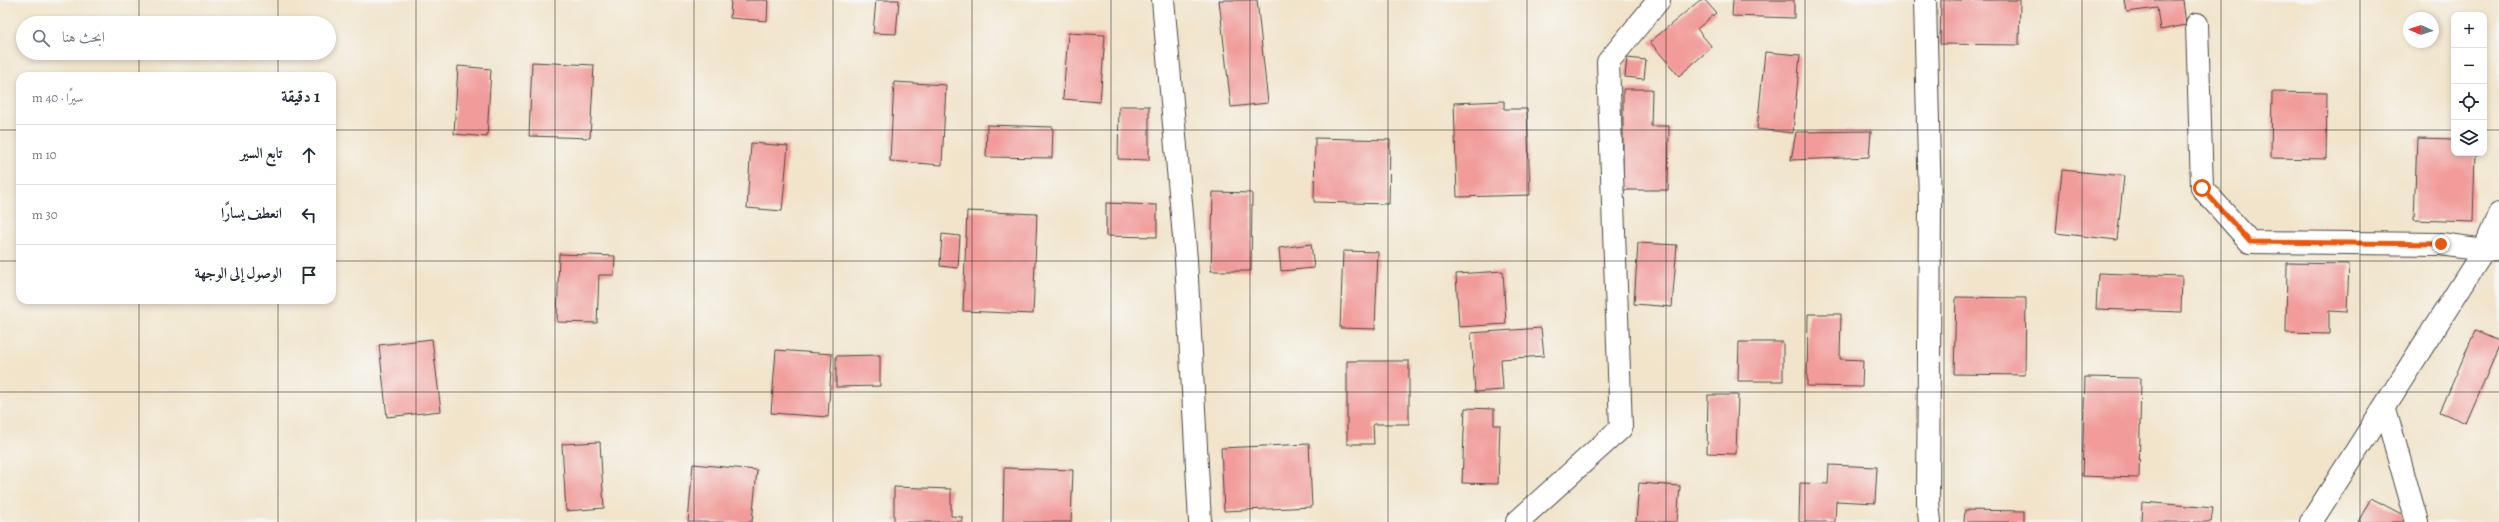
<!DOCTYPE html>
<html lang="ar">
<head>
<meta charset="utf-8">
<style>
  body { margin:0; font-family:Alegreya,Amiri,serif; background:#f6f6f7; color:#1f2937; direction:rtl }
  .controls { position:absolute; right:12px; top:12px; display:grid; overflow:hidden; border-radius:8px; box-shadow:0 2px 6px #0003 }
  .controls button { width:36px; height:36px; display:grid; place-items:center; padding:0; border:0; border-bottom:1px solid #e0e1e3; background:#fff; color:#1f2937; font:20px sans-serif }
  .compass { position:absolute; left:2403px; top:12px; width:36px; height:36px; border-radius:50%; background:#fff; box-shadow:0 2px 6px #0003; rotate:273deg }
  .stop { position:absolute; width:12px; height:12px; margin:-9px; border:3px solid #ea580c; border-radius:50%; background:#fff }
  .stop.end { background:#ea580c; border-color:#fff; box-shadow:0 1px 4px #0008 }
  .list { margin:0; padding:0; list-style:none }
  h2 { display:flex; justify-content:space-between; align-items:center; height:52px; margin:0; padding:0 16px; font-size:17px }
  h2 small { font-size:13px; font-weight:400; color:#747a83 }
  .list li { display:grid; grid-template-columns:26px 1fr auto; gap:12px; align-items:center; box-sizing:border-box; height:60px; padding:0 16px; border-top:1px solid #e0e1e3 }
  .list b { display:block; font-size:15px; white-space:nowrap }
  .list em { font-size:13px; font-style:normal; color:#747a83 }
  .icon { flex:none; width:22px; height:22px; fill:none; stroke:currentColor; stroke-width:2; stroke-linecap:round; stroke-linejoin:round }
  .map { position:relative; flex:none; width:2499px; height:522px; overflow:hidden; direction:ltr }
  .search { position:absolute; background:#fff; box-shadow:0 2px 6px #0003; left:16px; top:16px; width:320px; height:44px; display:flex; align-items:center; gap:10px; box-sizing:border-box; padding:0 14px; border-radius:22px; color:#747a83; font-size:15px }
  .panel { position:absolute; background:#fff; box-shadow:0 2px 6px #0003; left:16px; top:72px; width:320px; height:232px; border-radius:12px; direction:rtl }
  .map>svg:first-child { display:block }
  .building { fill:#f19c9a }
  .lines { fill:none; stroke-linecap:round; stroke-linejoin:round }
  .service-casing { stroke:#494743; stroke-width:24 }
  .minor-casing { stroke:#494743; stroke-width:24 }
  .service { stroke:#fff; stroke-width:22 }
  .minor { stroke:#fff; stroke-width:22 }
  .route { stroke:#ea580c; stroke-width:5 }
  .grid { fill:none; stroke:#2b2b2b; stroke-width:1; stroke-opacity:0.55 }
</style>
</head>
<body>
<div class="map">
<svg width="2499" height="522" viewBox="0 0 2499 522">
  <rect width="100%" height="100%" fill="#f6f6f2"/>
  <filter id="ink" filterUnits="userSpaceOnUse"><feTurbulence type="fractalNoise" baseFrequency=".025" numOctaves="2"/><feDisplacementMap in="SourceGraphic" scale="8" xChannelSelector="R" yChannelSelector="G"/><feConvolveMatrix kernelMatrix="1 2 1 2 8 2 1 2 1" color-interpolation-filters="sRGB"/></filter>
  <filter id="wash" filterUnits="userSpaceOnUse"><feTurbulence type="fractalNoise" baseFrequency=".012" numOctaves="4" result="noise"/><feDisplacementMap in="SourceGraphic" scale="16" xChannelSelector="R" yChannelSelector="G"/><feGaussianBlur stdDeviation="0.9" result="paint"/><feColorMatrix in="noise" values="0 0 0 0 0 0 0 0 0 0 0 0 0 0 0 0 0 1.4 0 .05"/><feComposite in="paint" operator="in"/></filter>
  <g filter="url(#wash)">
    <rect width="100%" height="100%" fill="#f1e4cb"/>
    <g id="blocks">
      <g class="building">
        <polygon points="731,0 768,0 767,21 730,18"/>
        <polygon points="876,0 899,0 896,34 873,33"/>
        <polygon points="1219,0 1257,0 1268,103 1231,107"/>
        <polygon points="1700,0 1705,0 1716,13 1697,29 1712,47 1679,76 1650,42"/>
        <polygon points="1733,0 1794,0 1794,18 1732,16"/>
        <polygon points="1941,0 2020,0 2019,45 1940,44"/>
        <polygon points="2125,0 2183,0 2186,25 2160,30 2157,8 2127,12"/>
        <polygon points="1068,33 1105,35 1100,102 1063,99"/>
        <polygon points="1765,52 1800,55 1793,133 1757,129"/>
        <polygon points="1627,58 1646,60 1644,79 1625,77"/>
        <polygon points="532,62 594,65 590,138 529,136"/>
        <polygon points="458,66 491,69 487,137 454,134"/>
        <polygon points="894,82 946,85 942,165 890,161"/>
        <polygon points="1623,89 1652,89 1651,126 1669,126 1668,190 1623,190"/>
        <polygon points="2272,92 2327,93 2326,159 2271,158"/>
        <polygon points="1504,101 1504,109 1527,109 1530,195 1457,197 1454,103"/>
        <polygon points="1119,106 1149,106 1149,160 1118,159"/>
        <polygon points="987,125 1053,127 1052,158 986,157"/>
        <polygon points="1871,131 1869,157 1791,160 1796,132"/>
        <polygon points="1315,138 1390,140 1389,204 1314,202"/>
        <polygon points="2417,138 2454,139 2454,153 2475,153 2473,222 2414,220"/>
        <polygon points="751,143 788,146 782,211 747,208"/>
        <polygon points="2062,170 2124,176 2117,240 2056,233"/>
        <polygon points="1213,192 1252,193 1251,271 1211,271"/>
        <polygon points="1106,203 1157,205 1157,237 1106,236"/>
        <polygon points="967,211 1037,214 1033,314 963,311"/>
        <polygon points="942,234 960,236 958,268 940,266"/>
        <polygon points="1638,243 1677,245 1672,307 1634,304"/>
        <polygon points="1311,244 1314,268 1281,271 1279,248"/>
        <polygon points="1343,251 1378,252 1375,329 1340,328"/>
        <polygon points="559,254 615,256 614,275 599,275 597,323 557,322"/>
        <polygon points="2287,263 2349,264 2347,312 2329,311 2329,334 2286,333"/>
        <polygon points="1503,271 1506,324 1459,327 1456,274"/>
        <polygon points="2098,273 2182,276 2181,312 2096,309"/>
        <polygon points="1956,297 2026,298 2025,375 1954,374"/>
        <polygon points="1808,314 1841,314 1840,359 1863,360 1862,387 1807,386"/>
        <polygon points="1541,328 1544,356 1501,359 1503,390 1475,392 1471,333"/>
        <polygon points="2475,331 2499,341 2499,347 2466,423 2440,412"/>
        <polygon points="432,339 441,411 387,417 379,345"/>
        <polygon points="1739,342 1783,342 1783,381 1738,381"/>
        <polygon points="776,350 832,354 828,417 771,413"/>
        <polygon points="880,355 880,386 836,387 836,356"/>
        <polygon points="1347,361 1409,361 1409,424 1373,424 1374,444 1347,444"/>
        <polygon points="2085,377 2141,378 2139,478 2082,476"/>
        <polygon points="1708,395 1738,395 1736,454 1707,453"/>
        <polygon points="1465,408 1494,409 1494,425 1500,425 1498,484 1462,483"/>
        <polygon points="600,442 604,508 566,511 562,444"/>
        <polygon points="1309,444 1312,507 1224,511 1221,448"/>
        <polygon points="693,464 757,470 752,522 688,522"/>
        <polygon points="1829,465 1877,467 1875,503 1836,501 1835,522 1799,522 1800,483 1828,484"/>
        <polygon points="1004,468 1073,470 1071,522 1003,522"/>
        <polygon points="1639,483 1680,486 1677,522 1636,522"/>
        <polygon points="894,487 951,489 951,516 962,517 962,522 894,522"/>
        <polygon points="2371,498 2407,517 2407,522 2358,522"/>
        <polygon points="2142,502 2213,508 2211,522 2141,522"/>
        <polygon points="1965,510 2024,511 2024,522 1964,522"/>
      </g>
    </g>
  </g>
  <g filter="url(#ink)">
    <use href="#blocks" fill-opacity="0" stroke="#494743" stroke-width="1"/>
    <g class="lines">
      <g class="service-casing">
        <g id="service">
          <polyline points="1925,0 1930,204 1928,502 1930,522"/>
          <polyline points="2197,24 2202,188 2250,242 2441,244 2484,250 2499,249"/>
        </g>
      </g>
      <g class="minor-casing">
        <g id="minor">
          <polyline points="1163,0 1186,260 1200,522"/>
          <polyline points="2385,409 2417,522"/>
          <polyline points="1517,522 1621,428 1608,62 1659,0"/>
          <polyline points="2311,522 2484,250 2499,214"/>
        </g>
      </g>
      <use href="#service" class="service"/>
      <use href="#minor" class="minor"/>
    </g>
  </g>
  <g class="lines" filter="url(#ink)">
    <polyline class="route" points="2202,188 2250,242 2441,244"/>
  </g>
  <path class="grid" d="M139 0V23M278 0V23M416 0V522M555 0V522M694 0V522M833 0V522M972 0V522M1111 0V522M1250 0V522M1388 0V522M1527 0V522M1666 0V522M1805 0V522M1944 0V522M2082 0V522M2221 0V522M2360 0V522M139 53V76M278 53V76M0 130H20M332 130H2454M2484 130H2499M0 261H20M332 261H2499M139 300V522M278 300V522M0 392H2499"/>
</svg>
<div class="controls">
<button>+</button>
<button>−</button>
<button><svg class="icon" aria-label="locate" viewBox="0 0 24 24"><circle cx="12" cy="12" r="6"/><path d="M12 2v4M12 18v4M2 12h4M18 12h4"/></svg></button>
<button><svg class="icon" aria-label="layers" viewBox="0 0 24 24"><path d="M12 4l9 5-9 5-9-5zM3 14l9 5 9-5"/></svg></button>
</div>
<svg class="compass" viewBox="-18 -18 36 36"><path d="M0-13l5 13h-10z" fill="#e53935"/><path d="M0 13l5-13h-10z" fill="#747a83"/></svg>
<div class="stop" style="left:2202px;top:188px"></div>
<div class="stop end" style="left:2441px;top:244px"></div>
<div class="search"><svg class="icon" aria-label="search" viewBox="0 0 24 24"><circle cx="10" cy="10" r="6"/><path d="M15 15l6 6"/></svg>ابحث هنا</div>
<section class="panel">
<h2>1 دقيقة<small>سيرًا · 40 m</small></h2>
<ul class="list">
<li><svg class="icon" aria-label="ahead" viewBox="0 0 24 24"><path d="M12 20V5M6 11l6-6 6 6"/></svg><div><b>تابع السير</b></div><em>10 m</em></li>
<li><svg class="icon" aria-label="left" viewBox="0 0 24 24"><path d="M17 20v-9H6M10 6l-5 5 5 5"/></svg><div><b>انعطف يسارًا</b></div><em>30 m</em></li>
<li><svg class="icon" aria-label="arrive" viewBox="0 0 24 24"><path d="M6 21V4h12l-3 4 3 4H6"/></svg><div><b>الوصول إلى الوجهة</b></div></li>
</ul>
</section>
</div>
</body>
</html>
